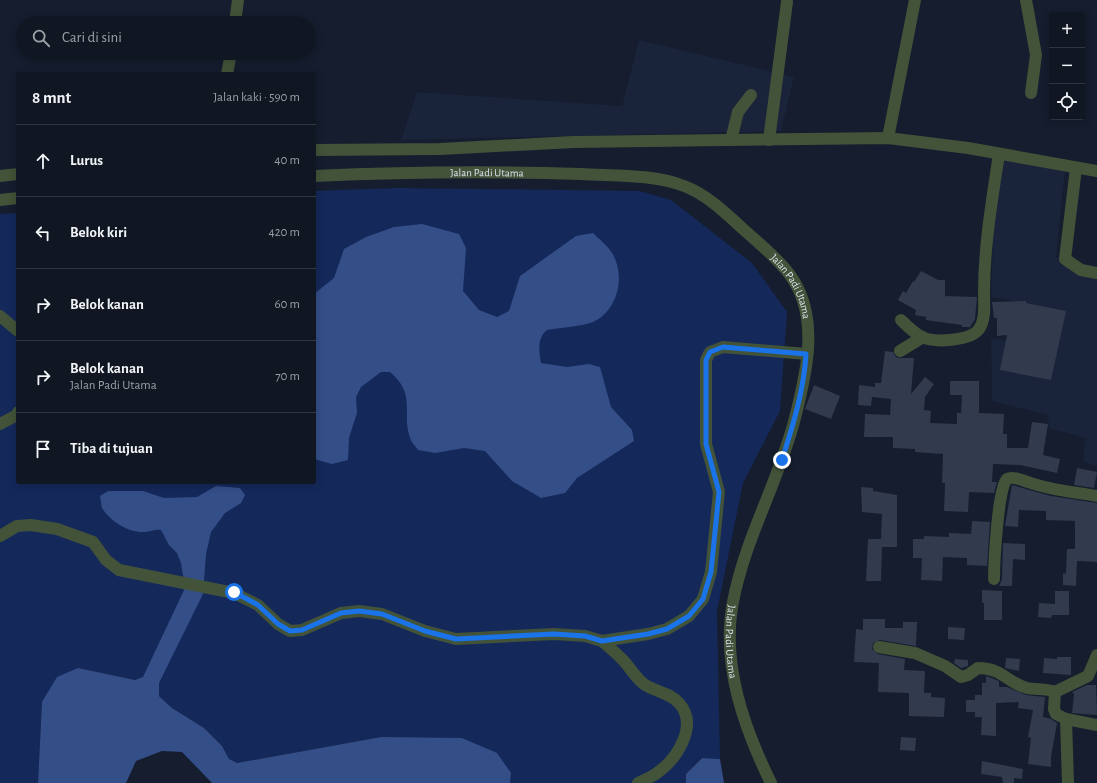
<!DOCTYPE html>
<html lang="id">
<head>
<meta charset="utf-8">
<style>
  body { margin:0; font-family:"Alegreya Sans",sans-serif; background:#1e232f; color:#f1f3f6 }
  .controls { position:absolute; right:12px; top:12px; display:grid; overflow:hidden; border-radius:4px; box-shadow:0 2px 10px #0003 }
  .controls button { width:36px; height:36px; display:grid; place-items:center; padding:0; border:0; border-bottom:1px solid #303540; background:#101622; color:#f1f3f6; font:20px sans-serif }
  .stop { position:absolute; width:12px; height:12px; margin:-9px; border:3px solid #1a73e8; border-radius:50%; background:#fff }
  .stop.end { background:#1a73e8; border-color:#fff; box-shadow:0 1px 4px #0008 }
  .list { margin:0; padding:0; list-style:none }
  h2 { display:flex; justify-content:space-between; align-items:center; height:52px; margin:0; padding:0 16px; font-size:17px }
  h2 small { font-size:13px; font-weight:400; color:#9c9fa5 }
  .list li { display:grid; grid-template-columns:26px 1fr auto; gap:12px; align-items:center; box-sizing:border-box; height:72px; padding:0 16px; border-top:1px solid #303540 }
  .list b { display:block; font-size:15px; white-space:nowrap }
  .list p { margin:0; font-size:13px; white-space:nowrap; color:#9c9fa5 }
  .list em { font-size:13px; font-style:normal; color:#9c9fa5 }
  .icon { flex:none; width:22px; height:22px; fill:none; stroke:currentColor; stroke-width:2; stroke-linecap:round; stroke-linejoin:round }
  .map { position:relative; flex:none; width:1097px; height:783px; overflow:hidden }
  .search { position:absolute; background:#101622; box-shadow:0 2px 10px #0003; left:16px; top:16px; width:300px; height:44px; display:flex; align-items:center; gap:10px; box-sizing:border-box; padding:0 14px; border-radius:22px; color:#9c9fa5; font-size:15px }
  .panel { position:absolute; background:#101622; box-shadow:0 2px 10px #0003; left:16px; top:72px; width:300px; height:412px; border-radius:4px }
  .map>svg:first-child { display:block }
  .built { fill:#19233a }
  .green { fill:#14285a }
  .water { fill:#344e88 }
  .building { fill:#323b4e }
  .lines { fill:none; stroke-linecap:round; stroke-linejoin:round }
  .minor { stroke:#425339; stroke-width:12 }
  .route { stroke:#1a73e8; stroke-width:5 }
  .labels { text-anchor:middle; stroke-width:3.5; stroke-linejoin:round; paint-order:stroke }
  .street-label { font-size:11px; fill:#dae0ec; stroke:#05070f }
</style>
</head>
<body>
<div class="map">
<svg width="1097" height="783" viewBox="0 0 1097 783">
  <rect width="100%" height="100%" fill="#151d2e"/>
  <g class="built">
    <polygon points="639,40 794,77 781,131 401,140 417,92 622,106"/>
    <polygon points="996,155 1065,169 1056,257 1097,267 1097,466 1083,462 1085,438 1049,428 1048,415 992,401 991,338 1029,345 1032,304 991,297"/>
  </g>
  <polygon class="green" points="398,188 639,191 671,200 752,263 787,312 780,411 743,483 717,611 720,759 701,758 686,774 686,783 510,783 511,773 381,737 237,763 229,760 222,746 204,728 172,708 159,696 159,683 143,678 135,680 78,668 42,702 38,783 0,783 0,214 18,213 18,482 314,482 314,191"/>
  <g class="water">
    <path d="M422 224 459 234 466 248 463 291 479 310 497 317 509 311 520 276 576 236 593 233C599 239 608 246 612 253 626 275 618 311 593 322 583 326 559 328 547 330 537 338 539 351 541 363L567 367 589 364 600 367 611 407 632 430 634 441 577 478 565 493 541 498 512 481 485 451 464 448 435 453 418 450C416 447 412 443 411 440 400 414 418 396 390 372H381L361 387 356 397 357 413 349 438 348 460 332 464 314 459V294L334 278 344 249 366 237 394 227Z"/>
    <path d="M216 486 240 488 245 495 241 503 225 513 211 532 206 554 203 594 159 683V696L172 708 204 728 222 746 229 759 237 763 381 737 462 738 497 753 511 773 510 783H212L182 752 162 751 136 761 126 783H38L42 702 57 677 78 668 135 680 143 677 185 588 181 563 177 553 169 545 161 530C155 529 151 532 145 532 129 533 111 522 102 508 101 505 101 500 100 496L108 491H143L164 498 197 497Z"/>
    <polygon points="702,758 720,759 724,783 686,783 686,774"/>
  </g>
  <g class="building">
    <polygon points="921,271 938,280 945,280 945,296 977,297 975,319 970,327 962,327 962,325 926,320 926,317 915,315 916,310 898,300 903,291 906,293 913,281 914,282"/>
    <polygon points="1026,301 1026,303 1066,311 1051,380 1000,370 1007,335 997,336 997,318 994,318 992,302"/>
    <polygon points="885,351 893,352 896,357 900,358 914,358 911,394 925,377 934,384 925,397 924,410 931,411 930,423 957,424 957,413 961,413 962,395 950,395 950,381 979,381 979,413 1004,414 1003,434 1007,434 1007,448 1028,448 1032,422 1048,424 1043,455 1060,459 1057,473 1020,465 993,464 992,482 997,482 994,493 969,492 968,512 944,511 945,483 942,483 943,454 915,452 915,449 893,448 893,437 864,437 865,414 890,415 891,399 872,397 871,406 858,405 859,385 875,387 875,383 881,383"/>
    <polygon points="814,385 840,396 831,419 805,409"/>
    <polygon points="1077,468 1097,472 1094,488 1074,485"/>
    <polygon points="1012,485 1051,496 1097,503 1097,562 1077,561 1076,586 1063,585 1063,573 1066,574 1067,549 1075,549 1075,521 1046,520 1046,511 1019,510 1018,527 1005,526"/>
    <polygon points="861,487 873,488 873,491 897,495 897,547 882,547 881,581 866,581 868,539 881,539 882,514 862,512"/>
    <polygon points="972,521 990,522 987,566 967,565 967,558 943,557 942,581 921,580 922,558 913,558 913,539 924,539 924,536 949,537 949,533 971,534"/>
    <polygon points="1003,543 1025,544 1025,560 1013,559 1012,586 999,586 1002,579"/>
    <polygon points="982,590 1002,591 1002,620 984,620 984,603 982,603"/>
    <polygon points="1055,591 1069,591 1069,615 1052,615 1051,618 1038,617 1039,603 1055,604"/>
    <polygon points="863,619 885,619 885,628 903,628 903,622 917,622 916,646 880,640 873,643 872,649 878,654 905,659 904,670 925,671 924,693 931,693 931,697 945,698 944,717 909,716 909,693 878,692 879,663 854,662 856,629 863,630"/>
    <polygon points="948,627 965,628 964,640 948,639"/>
    <polygon points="1057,657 1071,657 1071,675 1043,673 1044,658 1057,659"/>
    <polygon points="1006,658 1020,659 1019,671 1005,668"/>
    <polygon points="955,659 968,660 968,666 961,668 954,663"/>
    <polygon points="986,676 999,681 999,687 1007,687 1026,695 1045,697 1043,717 1051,719 1057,723 1051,757 1051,767 1028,764 1031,738 1028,737 1033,710 1018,708 1019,702 996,703 996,736 981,735 982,717 975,717 975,712 966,712 966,700 975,700 975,695 982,695 982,683 986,683"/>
    <polygon points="1087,685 1096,685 1097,715 1072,713 1074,694 1072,692"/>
    <polygon points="901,737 916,738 915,751 900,750"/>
    <polygon points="982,761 1023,769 1022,779 1014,778 1014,783 1003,783 1002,777 981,774"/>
  </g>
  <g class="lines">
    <g class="minor">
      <polyline points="1026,0 1036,55 1031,93"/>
      <polyline points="235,23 238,0"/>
      <polyline points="227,74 231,53"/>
      <polyline points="888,138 915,0"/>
      <polyline points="731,140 738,112 751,95"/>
      <polyline points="769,140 787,2"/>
      <polyline points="314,150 440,149 573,142 888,138 968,148 1097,171"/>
      <polyline points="1076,168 1065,259 1081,270 1097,273"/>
      <polyline points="0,176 18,174"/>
      <path id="s1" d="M314 176C403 172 492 171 581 174 614 176 653 174 684 186 706 194 726 213 743 229 759 243 784 264 794 281 819 322 806 375 795 418 779 481 745 538 733 602 721 664 744 728 771 783"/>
      <polyline points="0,200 18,198"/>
      <polyline points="0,316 18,331"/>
      <path d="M901 320C907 326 914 333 922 337 934 343 971 341 979 329 986 319 984 304 984 293 984 246 992 200 999 154"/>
      <polyline points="900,351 923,337"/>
      <polyline points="0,424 17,415 18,412"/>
      <polyline points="0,536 17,526 31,525 57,529 93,542 106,560 119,570 234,593 258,605 278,624 290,631 302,630 341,613 359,611 382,614 425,631 456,639 554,634 585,636 602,641 648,634 667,629 689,616 703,599 711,572 719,492 706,444 706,360 710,352 723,347 807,354"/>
      <path d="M994 579C994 565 998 485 1007 479 1012 476 1022 480 1028 482 1049 490 1074 492 1097 496"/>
      <path d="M602 641C609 647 616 653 622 659 631 668 636 680 647 686 658 692 670 693 679 703 699 725 677 759 657 773 652 777 644 780 638 783"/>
      <path d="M879 647 915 653 945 666 961 677 968 675 978 668C1003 668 1007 683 1027 688 1036 690 1047 688 1055 692L1054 709 1056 714 1066 719 1097 725"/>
      <polyline points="1055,692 1088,676 1097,655"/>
      <polyline points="1066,719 1068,783"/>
    </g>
  </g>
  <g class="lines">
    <path class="route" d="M234 592 258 605 278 624 290 631 302 630 341 613 359 611 382 614 425 631 456 639 554 634 585 636 602 641 648 634 667 629 689 616 703 599 711 572 719 492 706 444V360L710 352 723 347 806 354C804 390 793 425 782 460"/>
  </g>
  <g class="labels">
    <g class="street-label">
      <text dy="4" stroke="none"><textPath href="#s1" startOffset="173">Jalan Padi Utama</textPath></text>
      <text dy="4" stroke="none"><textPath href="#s1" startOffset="521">Jalan Padi Utama</textPath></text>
      <text dy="4" stroke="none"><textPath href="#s1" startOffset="893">Jalan Padi Utama</textPath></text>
    </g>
  </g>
</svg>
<div class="controls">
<button>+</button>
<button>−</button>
<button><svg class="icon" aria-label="locate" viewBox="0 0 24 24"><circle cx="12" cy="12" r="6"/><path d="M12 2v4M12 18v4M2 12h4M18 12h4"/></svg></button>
</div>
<div class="stop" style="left:234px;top:592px"></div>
<div class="stop end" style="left:782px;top:460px"></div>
<div class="search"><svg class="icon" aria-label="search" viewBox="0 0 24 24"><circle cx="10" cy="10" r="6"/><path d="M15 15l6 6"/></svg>Cari di sini</div>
<section class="panel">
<h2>8 mnt<small>Jalan kaki · 590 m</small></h2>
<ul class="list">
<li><svg class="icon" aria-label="ahead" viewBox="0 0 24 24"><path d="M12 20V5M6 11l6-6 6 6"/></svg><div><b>Lurus</b></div><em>40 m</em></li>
<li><svg class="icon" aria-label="left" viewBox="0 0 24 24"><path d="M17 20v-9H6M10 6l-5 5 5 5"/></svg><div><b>Belok kiri</b></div><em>420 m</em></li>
<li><svg class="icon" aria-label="right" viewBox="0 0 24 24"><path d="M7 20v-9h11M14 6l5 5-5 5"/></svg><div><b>Belok kanan</b></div><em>60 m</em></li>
<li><svg class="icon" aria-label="right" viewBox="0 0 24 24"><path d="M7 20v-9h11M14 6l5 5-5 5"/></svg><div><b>Belok kanan</b><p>Jalan Padi Utama</p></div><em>70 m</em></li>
<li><svg class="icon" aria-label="arrive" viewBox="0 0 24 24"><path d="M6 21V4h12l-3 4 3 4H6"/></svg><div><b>Tiba di tujuan</b></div></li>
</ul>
</section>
</div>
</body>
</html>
